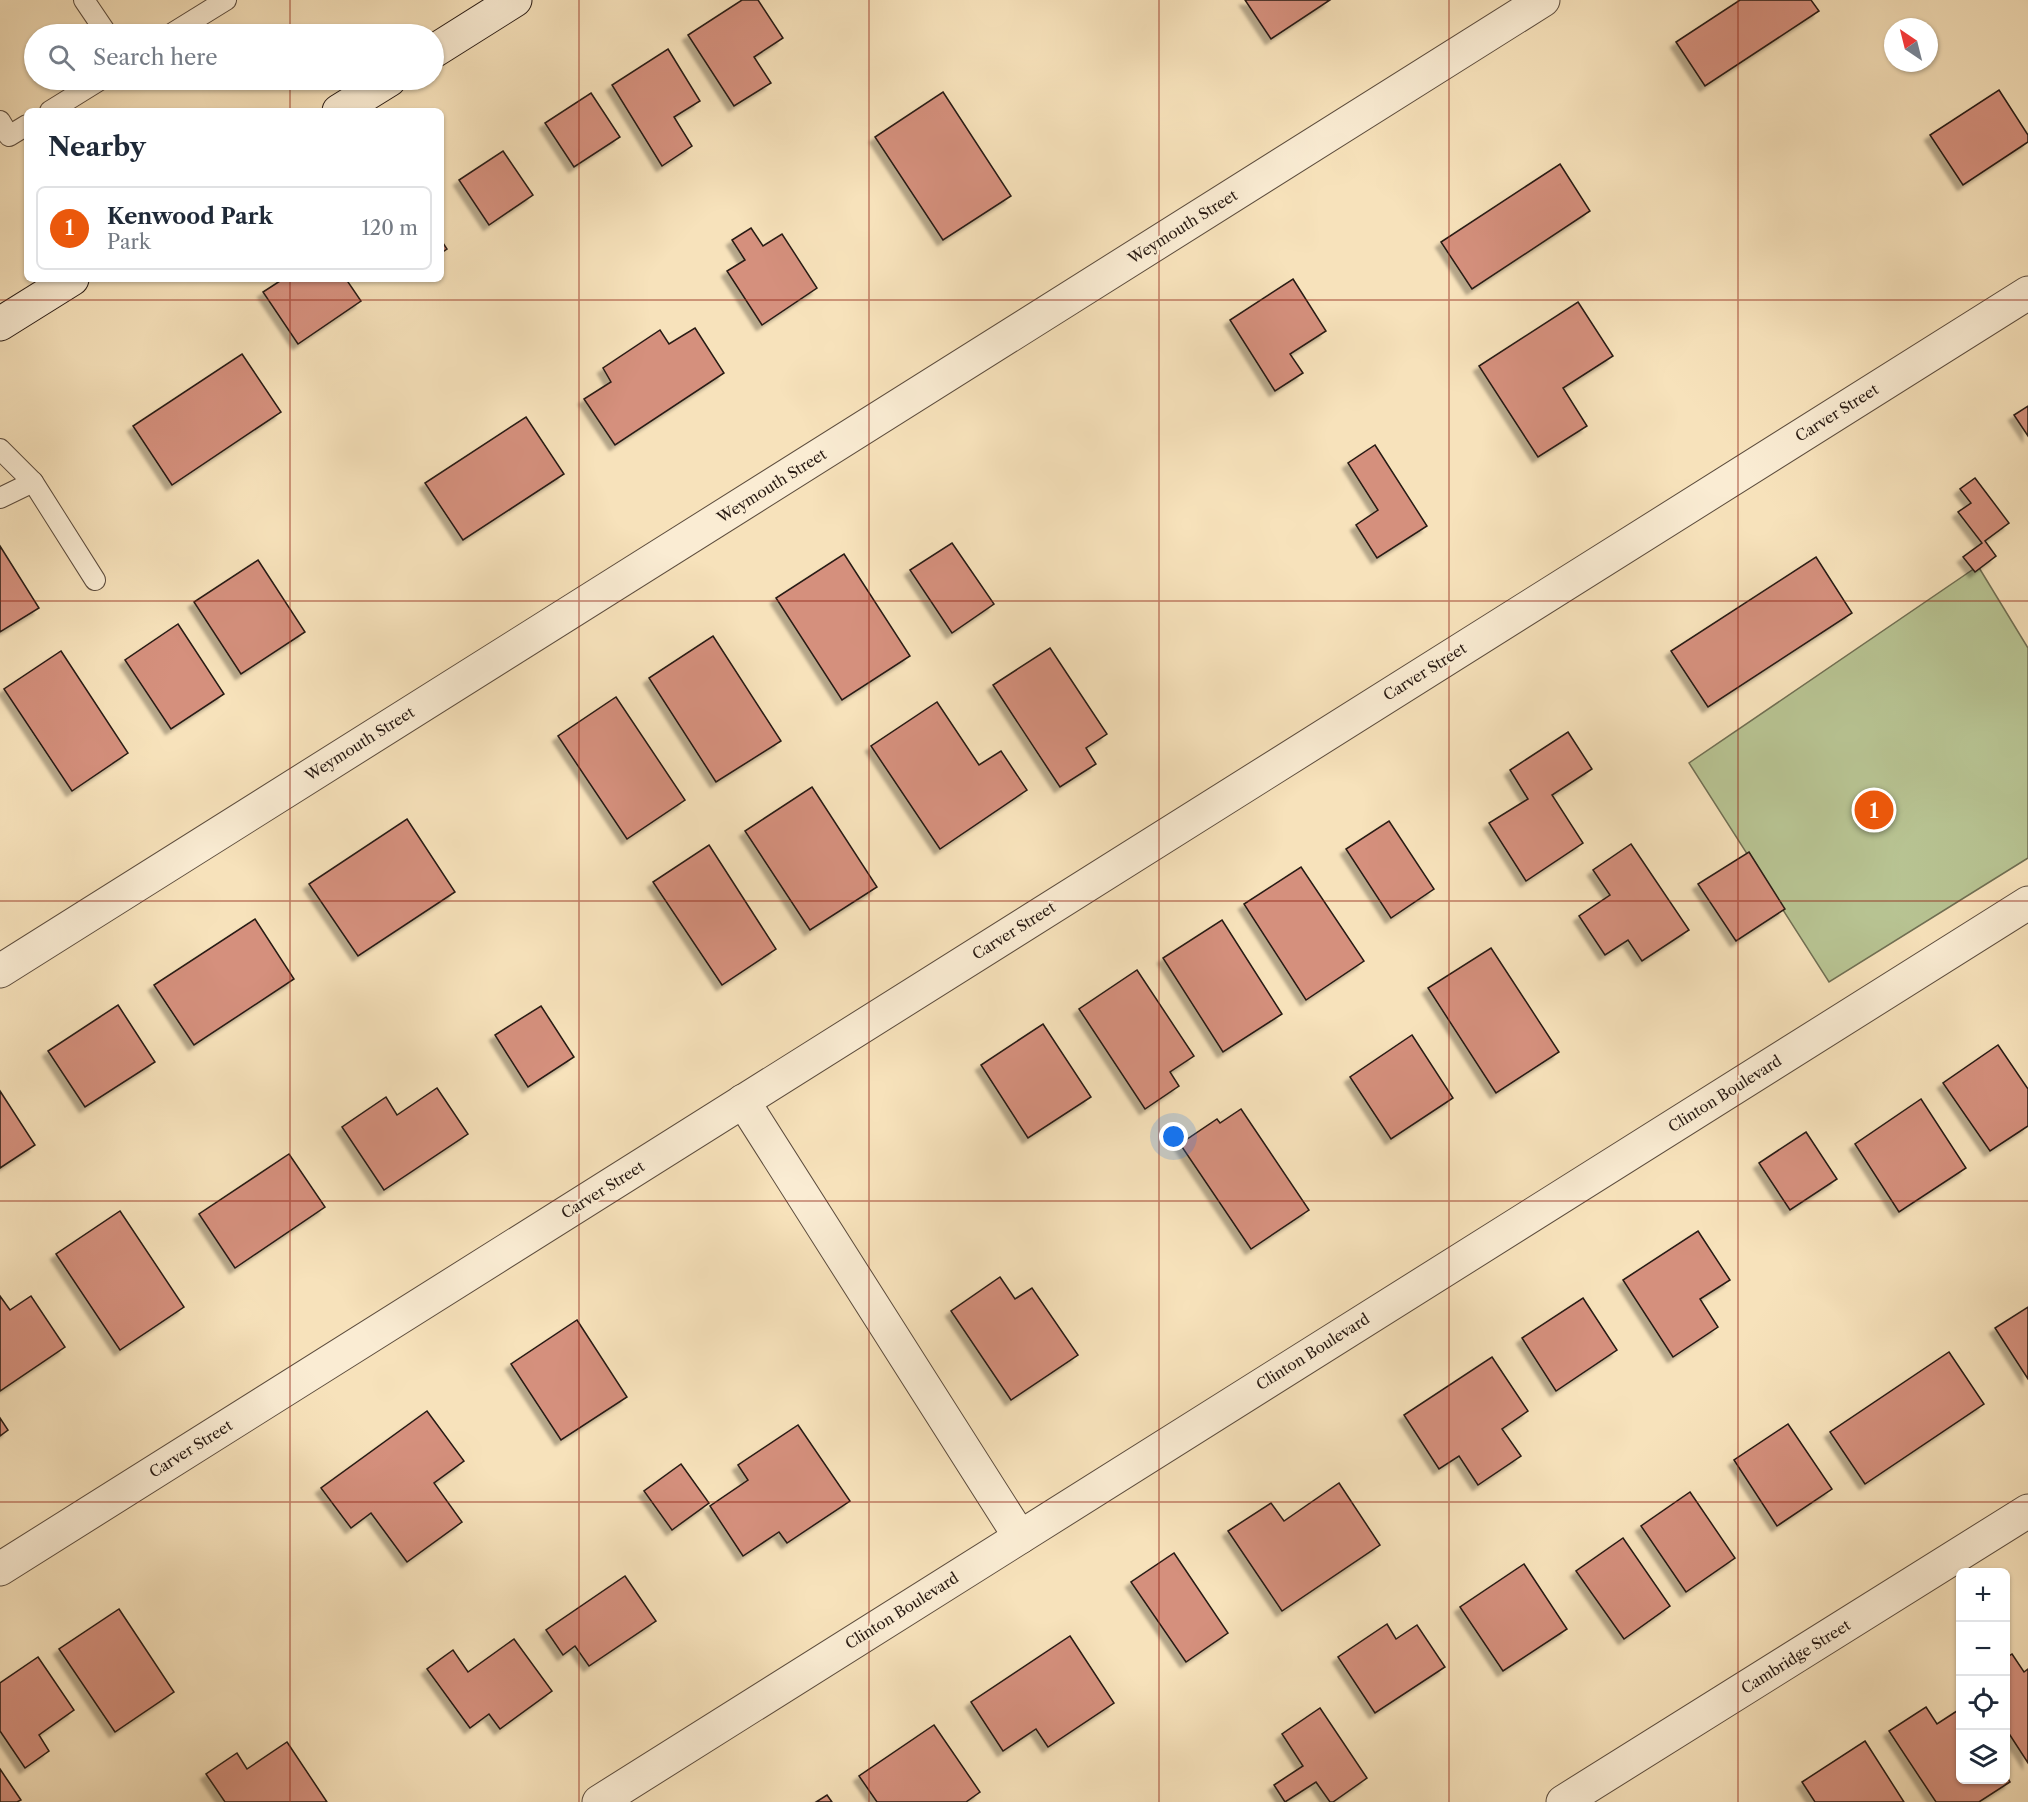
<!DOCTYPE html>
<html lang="en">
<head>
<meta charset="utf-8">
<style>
  body { margin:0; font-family:"Libre Caslon Text",serif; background:#f2f2f3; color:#1f2937 }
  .controls { position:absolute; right:18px; bottom:18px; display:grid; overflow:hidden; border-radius:9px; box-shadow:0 2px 4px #0004 }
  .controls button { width:54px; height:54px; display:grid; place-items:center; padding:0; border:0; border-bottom:2px solid #e0e1e3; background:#fff; color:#1f2937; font:30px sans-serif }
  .compass { position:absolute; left:1884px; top:18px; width:54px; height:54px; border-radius:50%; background:#fff; box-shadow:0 2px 4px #0004; rotate:325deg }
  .you { position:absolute; left:1174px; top:1137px; width:21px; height:21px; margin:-15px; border:4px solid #fff; border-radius:50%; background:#1a73e8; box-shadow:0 0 0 9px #1a73e833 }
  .badge { display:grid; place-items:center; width:39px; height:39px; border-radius:50%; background:#ea580c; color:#fff; font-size:20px; font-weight:700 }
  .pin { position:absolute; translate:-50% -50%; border:3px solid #fff; box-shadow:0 2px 6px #0006 }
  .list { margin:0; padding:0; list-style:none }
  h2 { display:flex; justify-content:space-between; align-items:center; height:78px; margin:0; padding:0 24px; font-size:26px }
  h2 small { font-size:20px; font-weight:400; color:#747a83 }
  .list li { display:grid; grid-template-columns:39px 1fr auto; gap:18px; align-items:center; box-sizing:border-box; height:84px; margin:0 12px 12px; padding:0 12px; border:2px solid #e0e1e3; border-radius:9px }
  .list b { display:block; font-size:22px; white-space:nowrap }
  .list p { margin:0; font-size:20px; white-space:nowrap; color:#747a83 }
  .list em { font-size:20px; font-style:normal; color:#747a83 }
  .icon { flex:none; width:33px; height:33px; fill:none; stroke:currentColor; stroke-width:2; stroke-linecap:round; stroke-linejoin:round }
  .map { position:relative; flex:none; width:2028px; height:1802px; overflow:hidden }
  .search { position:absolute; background:#fff; box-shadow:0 2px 4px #0004; left:24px; top:24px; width:420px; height:66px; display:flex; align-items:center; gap:15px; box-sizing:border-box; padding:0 21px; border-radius:33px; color:#747a83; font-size:22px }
  .panel { position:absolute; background:#fff; box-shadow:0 2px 4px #0004; left:24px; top:108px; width:420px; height:174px; border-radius:9px }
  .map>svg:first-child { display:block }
  .green { fill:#b8c493; stroke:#706f53; stroke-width:1.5 }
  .building { fill:#d5907d; stroke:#281a13; stroke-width:1.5; filter:url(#shadow) }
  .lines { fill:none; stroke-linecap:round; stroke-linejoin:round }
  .lane-casing { stroke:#5c4c3d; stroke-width:22 }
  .street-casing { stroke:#5c4c3d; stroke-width:35 }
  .secondary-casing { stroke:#281a13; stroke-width:35 }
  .lane { stroke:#faecd3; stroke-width:20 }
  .street { stroke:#faecd3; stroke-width:33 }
  .secondary { stroke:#faecd3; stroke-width:33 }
  .grid { fill:none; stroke:#8f2418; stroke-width:1.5; stroke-opacity:0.55 }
  .labels { text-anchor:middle; stroke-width:4.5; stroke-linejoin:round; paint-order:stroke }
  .street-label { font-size:15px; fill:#281a13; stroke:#faecd3 }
</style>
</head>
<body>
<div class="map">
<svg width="2028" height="1802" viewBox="0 0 2028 1802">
  <defs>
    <filter id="shadow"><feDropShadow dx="-5.5" dy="5.5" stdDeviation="1.5" flood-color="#0004"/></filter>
  </defs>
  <rect width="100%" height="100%" fill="#f7e2bb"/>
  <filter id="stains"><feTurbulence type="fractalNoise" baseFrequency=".00333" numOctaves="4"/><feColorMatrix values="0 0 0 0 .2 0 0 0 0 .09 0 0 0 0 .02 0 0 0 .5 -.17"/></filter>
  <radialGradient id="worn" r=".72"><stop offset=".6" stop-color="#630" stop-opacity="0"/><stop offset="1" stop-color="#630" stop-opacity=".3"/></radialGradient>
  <polygon class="green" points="1978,566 2028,648 2028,858 1829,982 1689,763"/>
  <g class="building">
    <polygon points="742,0 758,0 783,38 754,57 771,83 734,106 688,35"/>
    <polygon points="1245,0 1330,0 1271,39"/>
    <polygon points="1740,0 1811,0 1819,11 1705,86 1676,42"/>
    <polygon points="668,49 700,101 674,117 692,146 662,166 612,85"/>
    <polygon points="1999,90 2028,135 2028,142 1963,185 1930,135"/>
    <polygon points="943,92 1011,196 943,240 875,137"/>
    <polygon points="591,93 620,137 574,167 545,123"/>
    <polygon points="503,151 533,195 489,225 459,180"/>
    <polygon points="1560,164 1590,211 1472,289 1441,242"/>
    <polygon points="751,228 763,246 782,234 817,288 762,325 727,271 745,260 732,240"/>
    <polygon points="441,240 447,249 441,253"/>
    <polygon points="283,279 346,279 361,301 298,344 263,292"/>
    <polygon points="1293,279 1326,331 1290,354 1303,373 1275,391 1230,320"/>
    <polygon points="1578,302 1613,356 1563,388 1587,426 1538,457 1479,366"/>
    <polygon points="695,328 724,373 615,445 584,399 611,382 603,368 660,330 669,344"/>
    <polygon points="242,354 281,412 172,485 133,426"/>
    <polygon points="2028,406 2028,436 2014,415"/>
    <polygon points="526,417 564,474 463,540 425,483"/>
    <polygon points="1375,445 1427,526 1377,558 1356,525 1378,510 1348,463"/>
    <polygon points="1975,478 2009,523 1985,541 1996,556 1975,572 1963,557 1982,543 1958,512 1971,503 1960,489"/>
    <polygon points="952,543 994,604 952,633 910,570"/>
    <polygon points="0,546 39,608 0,632"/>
    <polygon points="844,554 910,656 842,700 776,598"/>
    <polygon points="1816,557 1852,613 1708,707 1671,651"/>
    <polygon points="258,560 305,632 241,674 194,602"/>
    <polygon points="178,624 224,694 171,729 125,660"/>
    <polygon points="713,636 781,741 716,782 649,678"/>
    <polygon points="1050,648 1107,734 1086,748 1096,764 1060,787 993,685"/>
    <polygon points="61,651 128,753 72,791 4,689"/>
    <polygon points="616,697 685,800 627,839 558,736"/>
    <polygon points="937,702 979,765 1001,751 1027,790 940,849 871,746"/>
    <polygon points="1568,732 1592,769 1552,795 1583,843 1526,881 1489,823 1528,799 1510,770"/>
    <polygon points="812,787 877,887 810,930 745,831"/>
    <polygon points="407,819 455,892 358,956 309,884"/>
    <polygon points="1389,821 1434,889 1391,918 1346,849"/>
    <polygon points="1631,844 1689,930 1642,961 1628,940 1605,955 1579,916 1610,895 1593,870"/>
    <polygon points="709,845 776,949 722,985 653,882"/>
    <polygon points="1749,852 1785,909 1736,941 1698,884"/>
    <polygon points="1301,867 1364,961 1306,1000 1244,904"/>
    <polygon points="255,919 294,979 194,1045 154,985"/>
    <polygon points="1222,920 1282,1014 1223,1052 1163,958"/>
    <polygon points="1491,948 1559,1052 1496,1093 1428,988"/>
    <polygon points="1137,970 1194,1056 1170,1072 1179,1086 1145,1109 1079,1009"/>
    <polygon points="118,1005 155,1062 85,1107 48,1051"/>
    <polygon points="541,1006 574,1057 528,1087 495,1035"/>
    <polygon points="1043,1024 1091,1097 1028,1138 981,1065"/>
    <polygon points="1412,1035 1453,1098 1391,1139 1350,1077"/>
    <polygon points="1998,1045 2028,1089 2028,1126 1990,1151 1943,1083"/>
    <polygon points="437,1088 468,1134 384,1190 342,1127 386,1097 397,1115"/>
    <polygon points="0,1091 35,1145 0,1168"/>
    <polygon points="1921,1099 1966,1168 1899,1212 1855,1144"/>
    <polygon points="1241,1109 1309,1210 1251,1249 1180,1144 1217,1119 1220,1123"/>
    <polygon points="1806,1132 1837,1179 1790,1210 1759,1163"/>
    <polygon points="289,1154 325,1207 235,1268 199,1214"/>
    <polygon points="120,1211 184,1307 120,1350 56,1254"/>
    <polygon points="1698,1231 1730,1280 1700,1299 1718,1327 1673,1357 1623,1280"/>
    <polygon points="1000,1277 1015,1299 1032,1288 1078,1355 1011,1400 951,1311"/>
    <polygon points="0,1296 10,1310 31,1296 65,1347 0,1391"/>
    <polygon points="1583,1298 1617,1350 1556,1391 1522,1338"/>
    <polygon points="2028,1307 2028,1379 1995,1328"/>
    <polygon points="577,1320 627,1397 561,1440 511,1364"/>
    <polygon points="1949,1352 1984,1404 1865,1484 1830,1432"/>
    <polygon points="1492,1357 1528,1411 1502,1429 1521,1456 1478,1485 1459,1456 1439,1469 1404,1415"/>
    <polygon points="427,1411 464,1461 434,1483 462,1522 407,1562 371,1513 351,1528 321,1488"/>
    <polygon points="0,1418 8,1430 0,1436"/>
    <polygon points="1788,1424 1832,1489 1777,1526 1734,1460"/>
    <polygon points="798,1425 850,1501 787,1543 779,1532 743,1556 710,1506 748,1480 738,1465"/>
    <polygon points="681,1464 709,1503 672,1530 644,1491"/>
    <polygon points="1339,1483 1380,1545 1282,1611 1228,1531 1271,1503 1284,1521"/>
    <polygon points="1690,1492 1735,1558 1686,1592 1641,1526"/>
    <polygon points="1623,1538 1670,1606 1624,1639 1576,1571"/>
    <polygon points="1174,1553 1228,1633 1186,1662 1131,1582"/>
    <polygon points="1524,1564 1567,1629 1503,1671 1460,1607"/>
    <polygon points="625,1576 656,1621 589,1666 575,1646 563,1655 546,1630"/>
    <polygon points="119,1609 174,1692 115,1732 59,1649"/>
    <polygon points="1387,1624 1396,1639 1417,1625 1445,1667 1375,1713 1338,1657"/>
    <polygon points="1070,1636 1114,1703 1048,1747 1036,1729 1003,1751 971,1702"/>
    <polygon points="514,1639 552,1691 500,1729 489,1714 470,1728 427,1669 453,1650 468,1672"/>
    <polygon points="2012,1654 2024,1672 2028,1669 2028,1763 2006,1729 2006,1658"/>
    <polygon points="38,1657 74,1710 39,1735 49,1751 25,1768 0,1731 0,1683"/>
    <polygon points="1926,1707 1937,1724 1960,1709 1960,1780 2006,1780 2006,1775 2010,1782 1979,1802 1936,1802 1889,1731"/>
    <polygon points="1320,1708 1367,1778 1333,1802 1330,1802 1316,1782 1285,1802 1274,1785 1303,1766 1282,1734"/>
    <polygon points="934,1725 980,1792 966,1802 877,1802 859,1776"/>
    <polygon points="1865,1741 1904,1802 1815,1802 1802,1782"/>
    <polygon points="287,1742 327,1802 225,1802 206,1774 237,1753 247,1769"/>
    <polygon points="0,1769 21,1800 17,1802 0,1802"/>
    <polygon points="827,1795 832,1802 816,1802"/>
  </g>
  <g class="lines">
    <g class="lane-casing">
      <g id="lane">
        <polyline points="84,0 107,34"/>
        <polyline points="171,34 226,0"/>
        <polyline points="50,111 100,80"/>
        <polyline points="0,121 9,136 27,125"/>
        <polyline points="0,449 33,482 0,498"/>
        <polyline points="33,482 95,580"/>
      </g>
    </g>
    <g class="street-casing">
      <g id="street">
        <polyline points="0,971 1543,0"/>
        <polyline points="743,1101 1020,1537"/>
        <polyline points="0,1569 2028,293"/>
        <polyline points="599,1802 2028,903"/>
        <polyline points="1563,1802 2028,1511"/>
      </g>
    </g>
    <g class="secondary-casing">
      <g id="secondary">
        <polyline points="434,51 515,0"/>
        <polyline points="339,111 389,80"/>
        <polyline points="0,324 72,279"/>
      </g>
    </g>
    <use href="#lane" class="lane"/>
    <use href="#street" class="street"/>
    <use href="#secondary" class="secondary"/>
  </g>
  <path class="grid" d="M290 0V34M579 0V1802M869 0V1802M1159 0V1802M1449 0V1802M1738 0V1802M290 80V111M290 279V1802M0 300H2028M0 601H2028M0 901H2028M0 1201H2028M0 1502H2028"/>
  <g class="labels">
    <g class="street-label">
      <text transform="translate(1183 227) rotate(-32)" y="5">Weymouth Street</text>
      <text transform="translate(1837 413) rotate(-32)" y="5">Carver Street</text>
      <text transform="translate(772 486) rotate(-32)" y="5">Weymouth Street</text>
      <text transform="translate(1425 672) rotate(-32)" y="5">Carver Street</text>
      <text transform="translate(360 744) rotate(-32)" y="5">Weymouth Street</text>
      <text transform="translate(1014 931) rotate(-32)" y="5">Carver Street</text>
      <text transform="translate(1725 1094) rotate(-32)" y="5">Clinton Boulevard</text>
      <text transform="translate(603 1190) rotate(-32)" y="5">Carver Street</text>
      <text transform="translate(1313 1352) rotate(-32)" y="5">Clinton Boulevard</text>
      <text transform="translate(191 1449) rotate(-32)" y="5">Carver Street</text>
      <text transform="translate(902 1611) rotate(-32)" y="5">Clinton Boulevard</text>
      <text transform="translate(1796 1657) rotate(-32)" y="5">Cambridge Street</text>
    </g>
  </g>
  <rect width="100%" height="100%" filter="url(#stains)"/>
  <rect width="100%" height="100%" fill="url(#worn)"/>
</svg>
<div class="controls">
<button>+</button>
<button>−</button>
<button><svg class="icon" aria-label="locate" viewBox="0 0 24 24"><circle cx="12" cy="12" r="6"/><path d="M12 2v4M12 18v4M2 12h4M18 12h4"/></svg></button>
<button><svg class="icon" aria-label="layers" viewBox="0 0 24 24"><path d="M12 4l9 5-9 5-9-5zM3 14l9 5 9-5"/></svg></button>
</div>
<svg class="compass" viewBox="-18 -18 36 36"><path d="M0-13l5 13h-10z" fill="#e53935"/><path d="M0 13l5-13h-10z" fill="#747a83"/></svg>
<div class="you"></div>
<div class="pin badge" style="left:1874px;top:810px">1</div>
<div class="search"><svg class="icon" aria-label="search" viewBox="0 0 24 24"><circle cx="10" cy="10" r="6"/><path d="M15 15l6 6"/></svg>Search here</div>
<section class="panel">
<h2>Nearby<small></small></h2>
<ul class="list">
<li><span class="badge">1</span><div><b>Kenwood Park</b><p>Park</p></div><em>120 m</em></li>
</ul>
</section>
</div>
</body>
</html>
